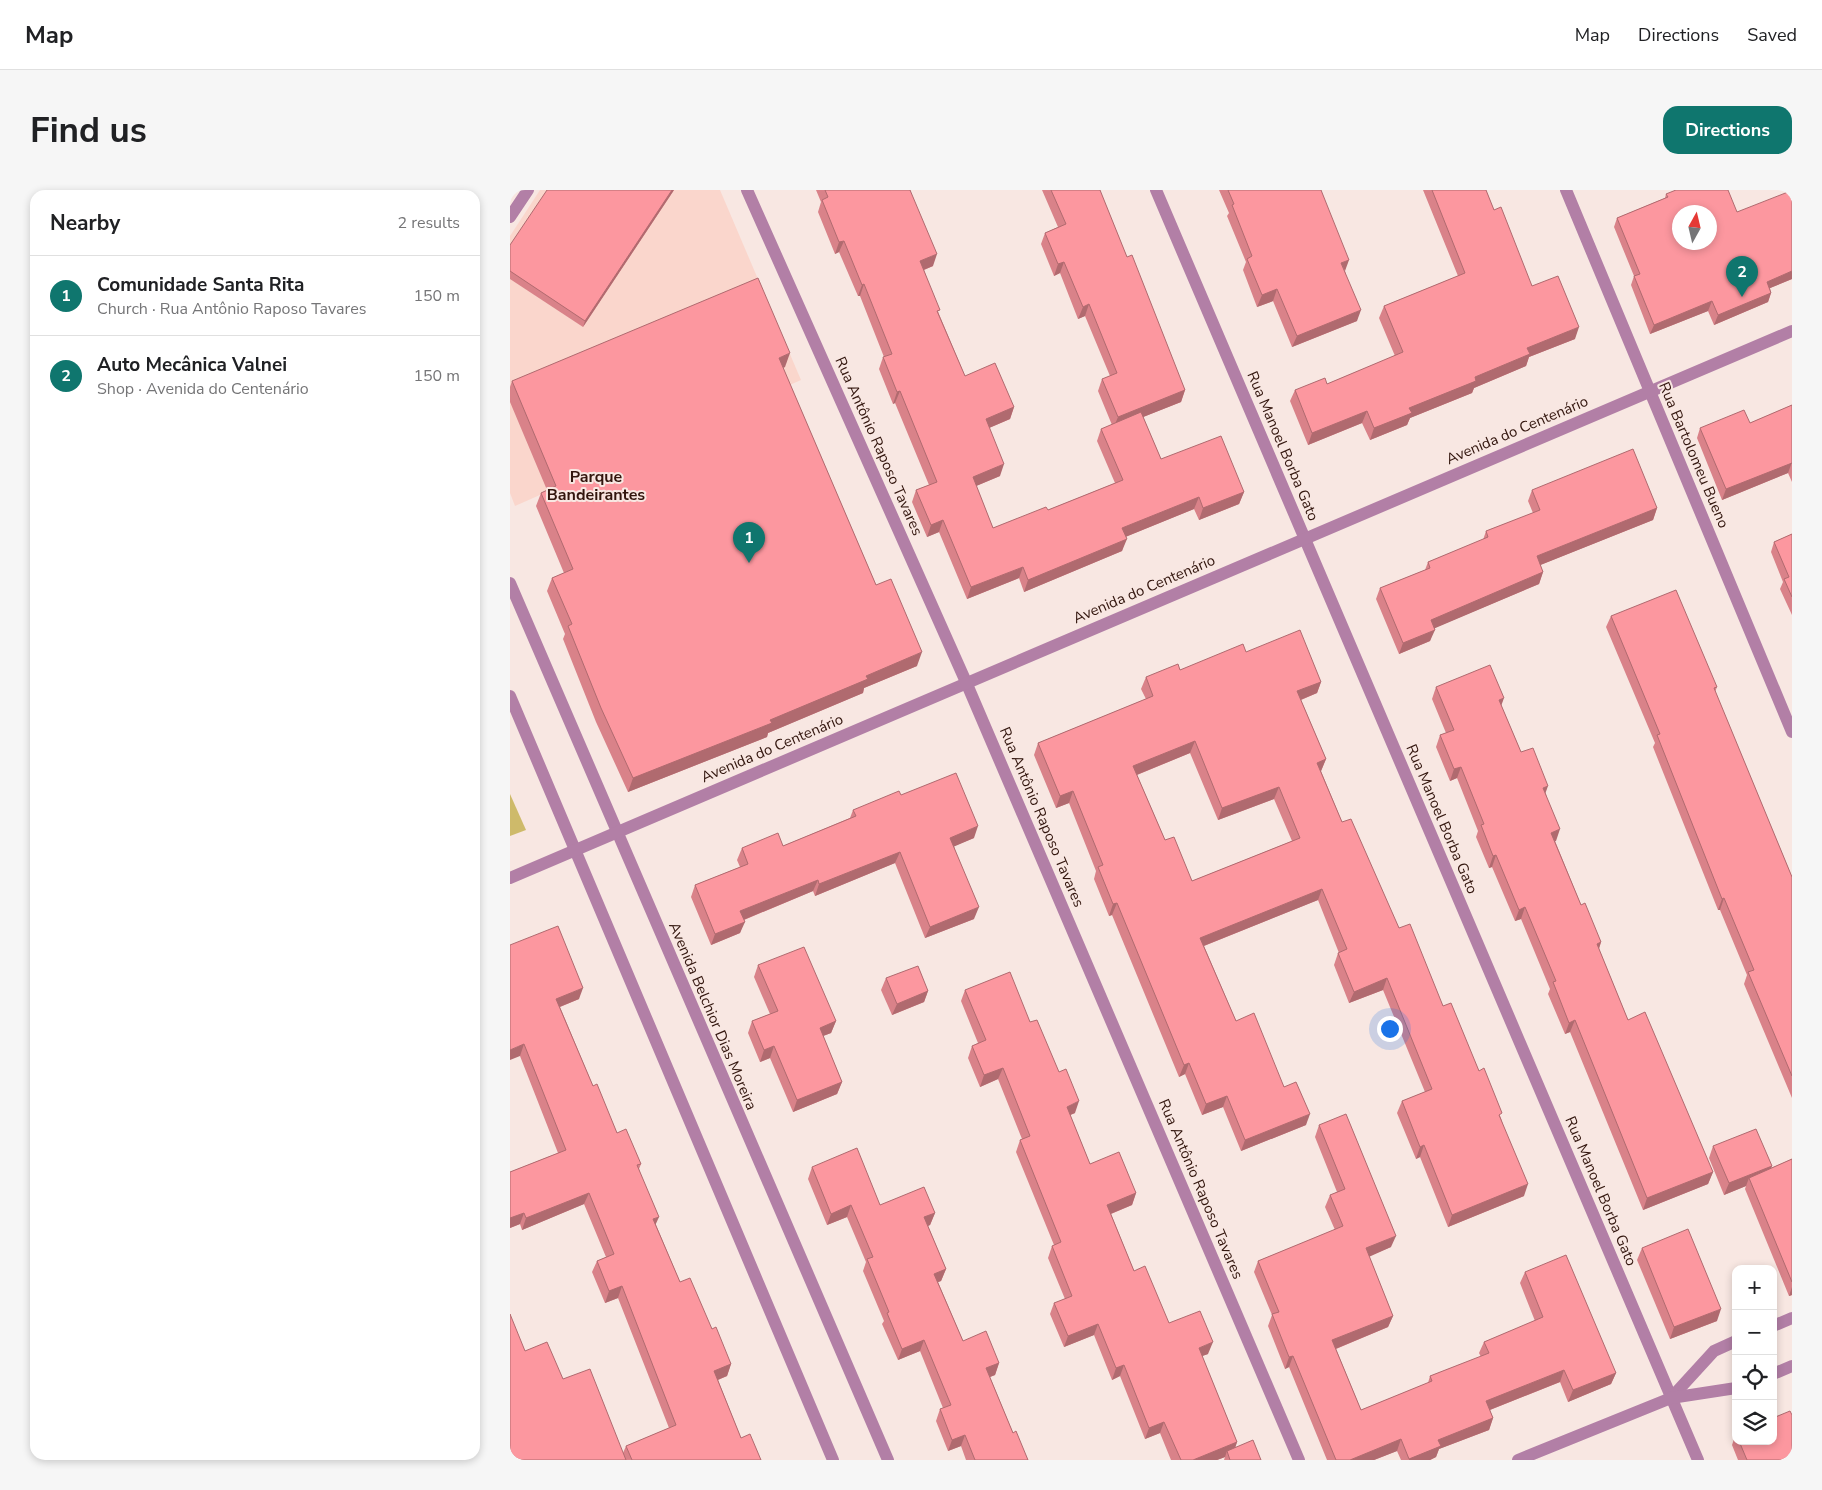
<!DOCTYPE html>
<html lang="en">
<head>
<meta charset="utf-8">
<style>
  body { margin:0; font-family:"Nunito Sans",sans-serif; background:#f6f6f6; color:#202124 }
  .controls { position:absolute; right:15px; bottom:15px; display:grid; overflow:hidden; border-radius:10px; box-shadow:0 2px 8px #0003 }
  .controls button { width:45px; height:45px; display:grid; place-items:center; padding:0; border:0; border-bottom:1px solid #e0e0e0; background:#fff; color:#202124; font:25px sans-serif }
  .compass { position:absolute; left:1162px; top:15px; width:45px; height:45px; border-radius:50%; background:#fff; box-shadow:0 2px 8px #0003; rotate:8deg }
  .you { position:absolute; left:879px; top:838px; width:18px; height:18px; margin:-12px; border:4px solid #fff; border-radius:50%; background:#1a73e8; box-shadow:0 0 0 8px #1a73e833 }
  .badge { display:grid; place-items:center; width:32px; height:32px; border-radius:50%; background:#0f766e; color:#fff; font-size:16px; font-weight:700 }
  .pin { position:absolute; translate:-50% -41px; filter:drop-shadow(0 1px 2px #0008) }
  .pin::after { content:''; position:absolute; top:26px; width:18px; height:15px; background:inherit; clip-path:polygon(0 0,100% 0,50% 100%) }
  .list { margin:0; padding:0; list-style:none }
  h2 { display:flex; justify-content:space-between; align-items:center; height:65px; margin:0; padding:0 20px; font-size:21px }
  h2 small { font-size:16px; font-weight:400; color:#757577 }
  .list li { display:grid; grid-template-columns:32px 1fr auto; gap:15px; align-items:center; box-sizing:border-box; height:80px; padding:0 20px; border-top:1px solid #e0e0e0 }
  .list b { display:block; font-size:19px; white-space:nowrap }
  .list p { margin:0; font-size:16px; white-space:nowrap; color:#757577 }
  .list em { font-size:16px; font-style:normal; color:#757577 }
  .icon { flex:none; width:28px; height:28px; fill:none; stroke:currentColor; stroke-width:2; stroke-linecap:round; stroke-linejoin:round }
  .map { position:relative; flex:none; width:1282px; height:1270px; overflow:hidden; border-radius:15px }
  header { display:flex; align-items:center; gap:30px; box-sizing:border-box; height:70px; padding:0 25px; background:#fff; border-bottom:1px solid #e0e0e0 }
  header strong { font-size:24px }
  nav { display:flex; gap:28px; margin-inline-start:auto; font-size:18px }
  .intro { display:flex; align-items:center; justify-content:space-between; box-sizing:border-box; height:120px; padding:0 30px }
  h1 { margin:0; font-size:35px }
  .button { padding:12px 22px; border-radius:15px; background:#0f766e; color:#fff; font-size:18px; font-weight:700 }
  main { display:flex; gap:30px; padding:0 30px }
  aside { flex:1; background:#fff; border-radius:15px; box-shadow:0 2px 8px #0003 }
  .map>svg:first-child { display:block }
  .built { fill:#fad6cc }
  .green { fill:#ceba6a }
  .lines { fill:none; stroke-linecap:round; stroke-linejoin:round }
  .minor { stroke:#b27fa6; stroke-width:12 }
  .wall { fill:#d98289; fill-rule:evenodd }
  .shaded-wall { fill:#b06a6f }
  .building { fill:#fc979f; stroke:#b06a6f; fill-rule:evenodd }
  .labels { text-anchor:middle; stroke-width:4; stroke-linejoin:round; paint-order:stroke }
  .street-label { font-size:15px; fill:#32150d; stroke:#f8e7e2 }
  .neighbourhood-label { font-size:16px; font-weight:bold; fill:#32150d; stroke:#f8e7e2 }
</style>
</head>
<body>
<header>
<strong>Map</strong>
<nav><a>Map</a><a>Directions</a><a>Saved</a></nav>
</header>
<div class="intro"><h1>Find us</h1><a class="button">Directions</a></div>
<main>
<aside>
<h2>Nearby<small>2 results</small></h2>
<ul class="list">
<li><span class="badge">1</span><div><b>Comunidade Santa Rita</b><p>Church · Rua Antônio Raposo Tavares</p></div><em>150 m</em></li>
<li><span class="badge">2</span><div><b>Auto Mecânica Valnei</b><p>Shop · Avenida do Centenário</p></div><em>150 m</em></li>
</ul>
</aside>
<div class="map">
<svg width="1282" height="1270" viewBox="0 0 1282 1270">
  <rect width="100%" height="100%" fill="#f8e7e2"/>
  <polygon class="built" points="30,0 210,0 291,190 5,316 0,303 0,46"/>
  <polygon class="green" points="0,604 16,640 0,646"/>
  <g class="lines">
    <g class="minor">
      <polyline points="237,0 456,492 789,1270"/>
      <polyline points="646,0 1188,1270"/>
      <polyline points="1056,0 1282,542"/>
      <polyline points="0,27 18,0"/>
      <polyline points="0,393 378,1270"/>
      <polyline points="0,506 323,1270"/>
      <polyline points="0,688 1282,141"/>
      <polyline points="1263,1136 1282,1128"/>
      <polyline points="1263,1184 1282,1176"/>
      <polyline points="1161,1208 1204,1161 1226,1151"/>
      <polyline points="1008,1270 1161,1208 1226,1198"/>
    </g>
  </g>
  <g class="wall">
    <polygon points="164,0 73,137 0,89 0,55"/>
    <polygon points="306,0 400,0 423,76 414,80 429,124 455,186 504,217 500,229 479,238 490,286 466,296 483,338 538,320 605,293 587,251 591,239 602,235 588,201 592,189 600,186 575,126 568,129 550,83 544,86 531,54 535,43 548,37 532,0 590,0 590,1 617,67 675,200 671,212 633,227 651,269 734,302 729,314 689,330 684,319 615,347 612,361 514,402 509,388 457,409 429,342 417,347 402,312 406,300 419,295 385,213 383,214 369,179 373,167 374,167 350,106 348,106 329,62 325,64 308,22 311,12"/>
    <polygon points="709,0 811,0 835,81 847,131 782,157 763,111 747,117 733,80 736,72 717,26 719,23"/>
    <polygon points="913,0 976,0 984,20 1022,96 1065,149 1019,167 1016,176 964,198 962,203 900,228 897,235 860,250 852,233 798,255 780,211 785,200 817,194 885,166 869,128 874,116 948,86"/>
    <polygon points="1156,4 1227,22 1282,10 1282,89 1260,98 1261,103 1258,112 1204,135 1198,121 1140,144 1121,95 1124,86 1104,37 1107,28 1155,8"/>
    <polygon points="275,177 273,178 366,395 407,476 354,498 353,503 258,543 257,547 118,602 86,532 53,449 55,444 37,401 42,388 54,383 26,316 31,303 37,300 0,212 0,197 2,191"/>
    <polygon points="1282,215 1282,292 1278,283 1212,310 1187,248 1190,238 1240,233"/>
    <polygon points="1022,300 1147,318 1143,330 1030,375 1033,382 1029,394 924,438 920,451 889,464 866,409 870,398 915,380 918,372 973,350 976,341 1023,323 1018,311"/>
    <polygon points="1282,344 1282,425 1270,399 1273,392 1261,362 1264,352"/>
    <polygon points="1101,426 1207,497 1205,502 1282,687 1282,908 1234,794 1237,785 1210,720 1208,720 1143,557 1145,553 1096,437"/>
    <path d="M736 462 811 492 807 503 791 510 816 569 811 581 832 632 889 738 933 816 969 881 991 928 1014 1006 938 1037 910 967 906 969 887 923 892 911 915 902 873 800 839 813 824 775 828 763H829L808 710 694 756 726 831 774 897 796 935 731 961 713 917 692 925 675 884 669 887 602 725 599 726 584 689 586 681 559 613 546 618 524 565 528 553 636 509 631 499 636 487 670 480ZM680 563 708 630 764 609 782 651 682 691 655 650 627 585Z"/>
    <polygon points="926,497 991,515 1011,562 1036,604 1046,651 1045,651 1071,715 1091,752 1089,759 1118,830 1203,982 1198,994 1133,1020 1060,842 1055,844 1038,804 1040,799 1011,729 1005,731 982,677 979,678 966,647 968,641 947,588 940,591 926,557 930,545 936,543 922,509"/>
    <polygon points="391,605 464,648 444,656 464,729 415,748 385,673 305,706 303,701 234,730 230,743 201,755 181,707 185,695 230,677 227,670 232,658 273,656 340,628 343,620"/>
    <polygon points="0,755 69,809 50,817 83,896 107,943 131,974 129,979 146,1035 170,1092 202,1139 221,1174 217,1186 208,1190 231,1248 251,1270 0,1270 15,1161 53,1189 113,1263 116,1256 159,1238 108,1108 95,1113 82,1082 87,1071 96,1067 74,1014 12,1040 10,1034 0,1038 0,982 48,963 10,866"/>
    <polygon points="248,775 326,831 321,843 313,846 332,892 327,904 283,922 260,868 250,872 238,843 242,831 260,824 244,787"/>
    <polygon points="376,788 418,801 414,812 382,825 371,800"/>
    <polygon points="455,800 520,832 565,923 560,925 580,974 626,1003 622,1015 601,1024 624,1081 659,1133 698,1164 692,1166 727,1252 725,1258 751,1270 714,1270 715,1267 707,1270 661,1270 650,1243 635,1249 610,1186 602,1190 584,1145 554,1157 540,1124 544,1113 555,1109 538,1068 542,1056 544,1055 506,962 510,950 512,949 488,889 470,897 458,868 462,856 468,853 451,811"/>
    <polygon points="809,935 881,1057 859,1066 883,1126 878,1137 826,1159 851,1220 918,1193 920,1186 971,1167 969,1163 974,1152 1025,1131 1010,1093 1015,1082 1106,1183 1101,1194 1058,1212 1050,1192 980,1220 983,1228 979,1240 929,1259 926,1267 920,1270 891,1270 887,1261 864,1270 817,1270 779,1177 775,1179 758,1136 762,1125 744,1082 748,1071 825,1040 815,1017 820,1005 827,1002 805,947"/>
    <polygon points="1203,956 1262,976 1261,978 1282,969 1282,1105 1279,1106 1235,999 1236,996 1214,1005 1199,968"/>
    <polygon points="302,977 370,1015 425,1023 420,1035 418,1036 436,1079 431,1091 428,1092 453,1151 489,1173 485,1185 480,1187 503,1243 518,1270 456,1270 451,1256 438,1261 426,1231 430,1219 433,1218 410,1161 388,1170 372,1134 374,1131 353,1081 356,1072 337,1027 317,1035 298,989"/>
    <polygon points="1132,1058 1207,1131 1160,1149 1127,1070"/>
    <polygon points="1226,1243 1226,1251 1263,1251 1282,1270 1228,1270 1222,1255"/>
  </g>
  <g class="shaded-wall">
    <polygon points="162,0 164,0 73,137 75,131"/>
    <polygon points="334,51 329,62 325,64 329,52"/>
    <polygon points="427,64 423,76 406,83 410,71"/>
    <polygon points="839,70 835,81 831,73"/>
    <polygon points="554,72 550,83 544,86 548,74"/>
    <polygon points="1282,81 1282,89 1253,101 1257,92"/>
    <polygon points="354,94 350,106 348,106 352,95"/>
    <polygon points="767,99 763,111 747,117 752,105"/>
    <polygon points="1261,103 1258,112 1204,135 1208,125"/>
    <polygon points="1202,111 1198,121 1140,144 1144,135"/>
    <polygon points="579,114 575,126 568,129 573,117"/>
    <polygon points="851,120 847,131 782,157 787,146"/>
    <polygon points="1069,137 1065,149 1019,167 1016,176 964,198 962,203 900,228 897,235 860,250 864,238 899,218 965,187 1017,158"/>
    <polygon points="280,163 275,177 264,181 269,168"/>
    <polygon points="675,200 671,212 603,239 608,227"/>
    <polygon points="390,201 385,213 383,214 387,202"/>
    <polygon points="504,217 500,229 472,241 476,229"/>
    <polygon points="857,221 852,233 798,255 802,243"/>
    <polygon points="1282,272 1278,283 1212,310 1216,299"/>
    <polygon points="494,274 490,286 459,299 463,287"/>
    <polygon points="734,302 729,314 689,330 693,318"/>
    <polygon points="689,307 684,319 608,350 612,338"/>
    <polygon points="1147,318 1143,330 1023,378 1027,366"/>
    <polygon points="433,330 429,342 417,347 421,335"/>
    <polygon points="617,349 612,361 514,402 518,390"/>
    <polygon points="513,377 509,388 457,409 461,397"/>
    <polygon points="1033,382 1029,394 916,442 921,430"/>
    <polygon points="925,440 920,451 889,464 893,453"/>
    <polygon points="412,462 407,476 354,498 353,503 258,543 257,547 118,602 123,588 260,530 356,486"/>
    <polygon points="811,492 807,503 783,513 787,501"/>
    <polygon points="994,508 990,519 989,510"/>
    <polygon points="685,551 680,563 619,588 623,576"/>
    <polygon points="816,569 811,581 803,584 807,573"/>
    <polygon points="951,577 947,588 940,591 944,579"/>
    <polygon points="1038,596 1034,607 1033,598"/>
    <polygon points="769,597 764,609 708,630 712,618"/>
    <polygon points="563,601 559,613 546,618 550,606"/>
    <polygon points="468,636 464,648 436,660 440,648"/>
    <polygon points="1050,639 1046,651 1037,654 1041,643"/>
    <polygon points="390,662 385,673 305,706 309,694"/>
    <polygon points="986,665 982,677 979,678 983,666"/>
    <polygon points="308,690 303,701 226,733 230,721"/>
    <polygon points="812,699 808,710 686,759 690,748"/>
    <polygon points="1214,708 1210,720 1208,720 1212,709"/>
    <polygon points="607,713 602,725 599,726 603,714"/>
    <polygon points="469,717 464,729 415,748 420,737"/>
    <polygon points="1015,717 1011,729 1005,731 1009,720"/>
    <polygon points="235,732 230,743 201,755 205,744"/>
    <polygon points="1091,752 1087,764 1087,754"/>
    <polygon points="877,788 873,800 839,813 844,802"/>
    <polygon points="73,798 69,809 42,820 46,809"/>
    <polygon points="418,801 414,812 382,825 387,814"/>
    <polygon points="1065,830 1060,842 1055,844 1059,833"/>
    <polygon points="326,831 321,843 305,849 310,838"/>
    <polygon points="14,854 10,866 0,870 0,860"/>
    <polygon points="264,856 260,868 250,872 254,860"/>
    <polygon points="679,873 675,884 669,887 674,875"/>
    <polygon points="493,878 488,889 470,897 474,885"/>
    <polygon points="332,892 327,904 283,922 287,910"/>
    <polygon points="717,906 713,917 692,925 696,914"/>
    <polygon points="569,911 565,923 553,928 557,917"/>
    <polygon points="800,924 796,935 731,961 735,950"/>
    <polygon points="914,955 910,967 906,969 910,957"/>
    <polygon points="1262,976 1257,988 1239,988 1236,996 1214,1005 1219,993"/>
    <polygon points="1203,982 1198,994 1133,1020 1137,1008"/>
    <polygon points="1018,994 1014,1006 938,1037 942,1025"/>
    <polygon points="79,1003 74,1014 12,1040 16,1028"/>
    <polygon points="626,1003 622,1015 593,1027 597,1015"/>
    <polygon points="341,1015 337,1027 317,1035 321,1024"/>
    <polygon points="14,1023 10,1034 0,1038 0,1028"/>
    <polygon points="425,1023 420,1035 410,1039 414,1027"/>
    <polygon points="149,1027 144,1038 143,1029"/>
    <polygon points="886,1046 881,1057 852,1070 856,1058"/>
    <polygon points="436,1079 431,1091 420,1095 424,1084"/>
    <polygon points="112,1096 108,1108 95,1113 99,1101"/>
    <polygon points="1282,1097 1282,1105 1279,1106"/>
    <polygon points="1211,1119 1207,1131 1160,1149 1164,1137"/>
    <polygon points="883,1126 878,1137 818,1162 822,1150"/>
    <polygon points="588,1134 584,1145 554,1157 558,1146"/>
    <polygon points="414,1150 410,1161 388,1170 392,1159"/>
    <polygon points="703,1152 698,1164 684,1169 689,1158"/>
    <polygon points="783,1166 779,1177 775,1179 779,1167"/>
    <polygon points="489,1173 485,1185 472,1190 476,1178"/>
    <polygon points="221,1174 217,1186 200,1193 204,1181"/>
    <polygon points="614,1175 610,1186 602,1190 606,1178"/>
    <polygon points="1054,1180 1050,1192 972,1223 976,1211"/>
    <polygon points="1106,1183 1101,1194 1058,1212 1063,1200"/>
    <polygon points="983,1228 979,1240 929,1259 926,1267 920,1270 899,1270 899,1269 928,1250"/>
    <polygon points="654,1232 650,1243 635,1249 639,1238"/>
    <polygon points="455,1245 451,1256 438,1261 442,1250"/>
    <polygon points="891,1249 887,1261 864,1270 840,1270"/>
    <polygon points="727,1252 723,1264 717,1261 715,1267 707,1270 683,1270"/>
  </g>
  <g class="building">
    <polygon points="37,0 162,0 75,131 0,81 0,55"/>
    <polygon points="315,0 400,0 427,64 410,71 430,120 427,121 455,186 485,173 504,217 476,229 494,274 463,287 483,338 536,317 538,320 613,290 591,239 631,222 651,269 711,246 734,302 693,318 689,307 612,338 617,349 518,390 513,377 461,397 433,330 421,335 406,300 427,292 390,201 387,202 373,167 382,164 354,94 352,95 334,51 329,52 312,10 318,7"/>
    <polygon points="541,0 590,0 617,67 622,65 675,200 608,227 592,189 607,183 579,114 573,117 554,72 548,74 535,43 556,34"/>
    <polygon points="718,0 811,0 839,70 831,73 851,120 787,146 767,99 752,105 737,69 742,66 722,15 724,14"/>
    <polygon points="922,0 976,0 984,20 991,17 1022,96 1048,86 1069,137 1017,158 1020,164 965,187 966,191 899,218 902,223 864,238 857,221 802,243 785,200 815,188 817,194 893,162 874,116 955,83"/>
    <path d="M1166 0H1218L1227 22 1278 2 1282 10V81L1257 92 1261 103 1208 125 1202 111 1144 135 1124 86 1130 84 1107 28 1158 7 1156 4ZM1170 22H1200V52H1170Z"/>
    <polygon points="248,88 280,163 269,168 366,395 381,389 412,462 356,486 358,489 260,530 262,533 123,588 91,518 58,436 62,434 42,388 63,379 31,303 46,296 2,191"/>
    <polygon points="1282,215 1282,273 1216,299 1190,238 1234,220 1240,233"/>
    <polygon points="1123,259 1147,318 1027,366 1033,382 921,430 925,440 893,453 870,398 920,378 918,372 978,347 976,341 1030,320 1022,300"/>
    <polygon points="1282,344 1282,407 1274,389 1279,387 1264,352"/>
    <polygon points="1166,400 1207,497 1204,498 1282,687 1282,886 1238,782 1244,780 1214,708 1212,709 1147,545 1150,544 1101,426"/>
    <path d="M790 440 811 492 787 501 816 569 807 573 832 632 841 629 889 738 900 734 933 816 941 813 969 881 974 878 992 923 989 925 1018 994 942 1025 914 955 910 957 892 911 922 899 877 788 844 802 828 763 837 759 812 699 690 748 726 831 744 823 774 897 786 892 800 924 735 950 717 906 696 914 679 873 674 875 607 713 603 714 588 677 593 675 563 601 550 606 528 553 643 506 636 487 668 474 670 480 733 454 736 462ZM685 551 712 618 769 597 790 648 682 691 664 647 655 650 623 576Z"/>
    <polygon points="980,475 994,508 989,510 1011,562 1023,558 1038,596 1033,598 1050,639 1041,643 1071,715 1075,713 1091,752 1087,754 1118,830 1135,822 1203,982 1137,1008 1065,830 1059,833 1043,792 1046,791 1015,717 1009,720 986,665 983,666 971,635 974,634 951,577 944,579 930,545 944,540 926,497"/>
    <polygon points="446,583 468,636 440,648 469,717 420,737 390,662 309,694 308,690 230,721 235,732 205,744 185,695 238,674 232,658 268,643 273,656 346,626 343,620 389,601 391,605"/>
    <polygon points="48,736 73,798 46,809 83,896 87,894 107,943 116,939 131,974 127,975 149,1027 143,1029 170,1092 180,1088 202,1139 206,1137 221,1174 204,1181 231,1248 240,1244 251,1270 122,1270 116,1256 166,1235 112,1096 99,1101 87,1071 104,1064 79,1003 16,1028 14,1023 0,1028 0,982 56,960 14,854 0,860 0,755"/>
    <polygon points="294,757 326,831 310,838 332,892 287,910 264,856 254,860 242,831 268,821 248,775"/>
    <polygon points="408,776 418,801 387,814 376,788"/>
    <polygon points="500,782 520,832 527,830 549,882 556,879 569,911 557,917 580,974 609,962 626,1003 597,1015 624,1081 635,1076 659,1133 690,1121 703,1152 689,1158 727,1252 683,1270 671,1270 654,1232 639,1238 614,1175 606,1178 588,1134 558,1146 544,1113 562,1106 542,1056 551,1052 510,950 520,946 493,878 474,885 462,856 476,850 455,800"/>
    <polygon points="836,924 886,1046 856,1058 883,1126 822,1150 851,1220 922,1191 920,1186 979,1163 974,1152 1033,1127 1015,1082 1056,1065 1106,1183 1063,1200 1054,1180 976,1211 983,1228 928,1250 931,1256 899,1269 891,1249 840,1270 826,1270 783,1166 779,1167 762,1124 769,1122 748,1071 833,1036 820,1005 835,999 809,935"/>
    <polygon points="1246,939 1262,976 1219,993 1203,956"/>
    <polygon points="347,958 370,1015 414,997 425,1023 414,1027 436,1079 424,1084 453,1151 476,1141 489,1173 476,1178 503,1243 506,1241 518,1270 465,1270 455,1245 442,1250 430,1219 441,1215 414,1150 392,1159 377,1123 379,1122 357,1069 363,1067 341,1015 321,1024 302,977"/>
    <polygon points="1282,969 1282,1092 1239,988"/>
    <polygon points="1178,1039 1211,1119 1164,1137 1132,1058"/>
    <polygon points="0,1124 15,1161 37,1152 53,1189 80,1179 116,1270 0,1270"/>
    <polygon points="1280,1221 1282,1225 1282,1270 1237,1270 1229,1251 1263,1251 1263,1228"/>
    <polygon points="743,1250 751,1270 720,1270 717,1261"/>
  </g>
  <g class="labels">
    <g class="street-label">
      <text transform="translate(1007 240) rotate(-23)" y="5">Avenida do Centenário</text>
      <text transform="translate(369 256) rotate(66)" y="5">Rua Antônio Raposo Tavares</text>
      <text transform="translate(773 256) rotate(67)" y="5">Rua Manoel Borba Gato</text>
      <text transform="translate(1184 265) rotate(67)" y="5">Rua Bartolomeu Bueno</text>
      <text transform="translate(634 399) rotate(-23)" y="5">Avenida do Centenário</text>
      <text transform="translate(262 558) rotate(-23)" y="5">Avenida do Centenário</text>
      <text transform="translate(532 627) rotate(67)" y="5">Rua Antônio Raposo Tavares</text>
      <text transform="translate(932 629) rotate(67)" y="5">Rua Manoel Borba Gato</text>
      <text transform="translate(203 826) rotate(67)" y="5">Avenida Belchior Dias Moreira</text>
      <text transform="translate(691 999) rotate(67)" y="5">Rua Antônio Raposo Tavares</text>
      <text transform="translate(1091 1001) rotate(67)" y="5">Rua Manoel Borba Gato</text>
    </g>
    <g class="neighbourhood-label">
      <text x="86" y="292">Parque<tspan x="86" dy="18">Bandeirantes</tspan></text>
    </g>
  </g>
</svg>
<div class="controls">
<button>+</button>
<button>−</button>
<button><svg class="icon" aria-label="locate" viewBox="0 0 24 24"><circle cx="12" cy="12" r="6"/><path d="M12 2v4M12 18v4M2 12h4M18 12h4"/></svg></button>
<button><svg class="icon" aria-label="layers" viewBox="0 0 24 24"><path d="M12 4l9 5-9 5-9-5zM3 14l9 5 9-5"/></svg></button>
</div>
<svg class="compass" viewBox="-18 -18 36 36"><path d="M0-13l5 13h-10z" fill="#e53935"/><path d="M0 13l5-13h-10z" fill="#757577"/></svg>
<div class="you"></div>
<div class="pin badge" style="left:239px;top:373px">1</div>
<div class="pin badge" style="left:1232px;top:107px">2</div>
</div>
</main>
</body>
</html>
